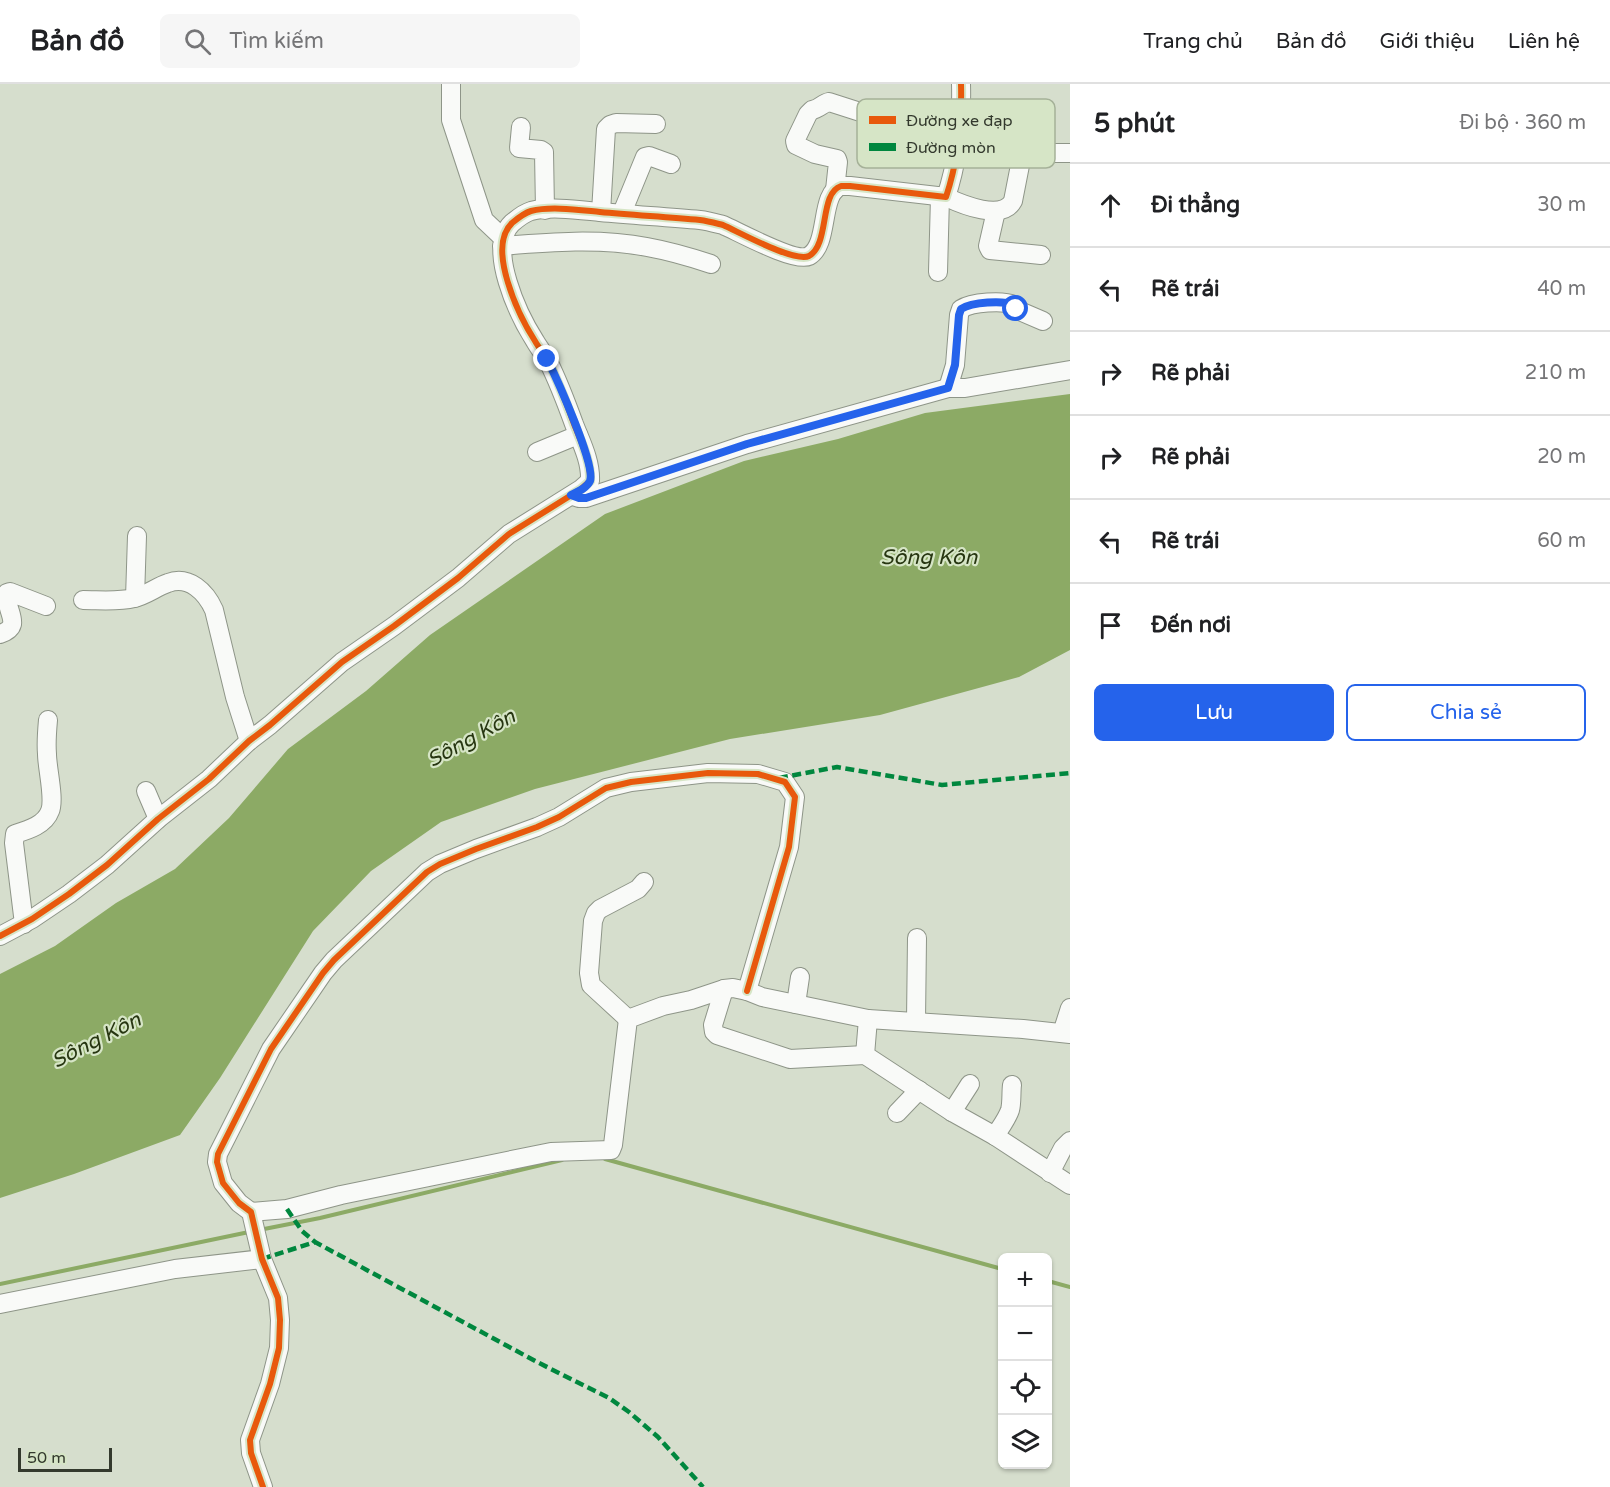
<!DOCTYPE html>
<html lang="vi">
<head>
<meta charset="utf-8">
<style>
  body { margin:0; font-family:"Varela Round",sans-serif; background:#f6f6f6; color:#202124 }
  .controls { position:absolute; right:18px; bottom:18px; display:grid; overflow:hidden; border-radius:9px; box-shadow:0 2px 4px #0004 }
  .controls button { width:54px; height:54px; display:grid; place-items:center; padding:0; border:0; border-bottom:2px solid #e0e0e0; background:#fff; color:#202124; font:30px sans-serif }
  .scale { position:absolute; left:18px; bottom:15px; width:94px; box-sizing:border-box; padding-left:6px; border:3px solid #33392d; border-top:0; font-size:16px; line-height:21px; white-space:nowrap; color:#33392d; -webkit-text-stroke:4px #d6e5c6; paint-order:stroke }
  .stop { position:absolute; width:18px; height:18px; margin:-14px; border:4px solid #2563eb; border-radius:50%; background:#fff }
  .stop.end { background:#2563eb; border-color:#fff; box-shadow:0 2px 6px #0008 }
  .list { margin:0; padding:0; list-style:none }
  h2 { display:flex; justify-content:space-between; align-items:center; height:78px; margin:0; padding:0 24px; font-size:26px }
  h2 small { font-size:20px; font-weight:400; color:#757577 }
  .list li { display:grid; grid-template-columns:39px 1fr auto; gap:18px; align-items:center; box-sizing:border-box; height:84px; padding:0 24px; border-top:2px solid #e0e0e0 }
  .list b { display:block; font-size:22px; white-space:nowrap }
  .list em { font-size:20px; font-style:normal; color:#757577 }
  .actions { display:flex; gap:12px; padding:18px 24px }
  .actions a { flex:1; padding:14px 0; border:2px solid #2563eb; border-radius:9px; text-align:center; font-size:21px; color:#2563eb }
  .actions .main { background:#2563eb; color:#fff }
  .icon { flex:none; width:33px; height:33px; fill:none; stroke:currentColor; stroke-width:2; stroke-linecap:round; stroke-linejoin:round }
  .map { position:relative; flex:none; width:1070px; height:1403px; overflow:hidden }
  header { display:flex; align-items:center; gap:36px; box-sizing:border-box; height:84px; padding:0 30px; background:#fff; border-bottom:2px solid #e0e0e0 }
  header strong { font-size:28px }
  nav { display:flex; gap:33px; margin-inline-start:auto; font-size:21px }
  .search { width:420px; height:54px; background:#f6f6f6; display:flex; align-items:center; gap:15px; box-sizing:border-box; padding:0 21px; border-radius:9px; color:#757577; font-size:22px }
  main { display:flex }
  aside { flex:1; background:#fff }
  .map>svg:first-child { display:block }
  .water { fill:#8caa65 }
  .lines { fill:none; stroke-linecap:round; stroke-linejoin:round }
  .stream { stroke:#8caa65; stroke-width:4 }
  .minor-casing { stroke:#8e9588; stroke-width:20 }
  .minor { stroke:#f9faf8; stroke-width:18 }
  .quiet { stroke:#00873e; stroke-width:4.5; stroke-dasharray:9 4.5; stroke-linecap:butt }
  .cycleway-casing { stroke:#d6e5c6; stroke-width:10 }
  .cycleway { stroke:#e8590c; stroke-width:6 }
  .route { stroke:#2563eb; stroke-width:8 }
  .labels { text-anchor:middle; stroke-width:4.5; stroke-linejoin:round; paint-order:stroke }
  .water-label { font-size:21px; font-style:italic; fill:#273611; stroke:#d6e5c6 }
  .key { fill:#d6e5c6; stroke:#a5b198; stroke-width:1.5 }
  .key-label { font-size:16px; fill:#33392d }
</style>
</head>
<body>
<header>
<strong>Bản đồ</strong>
<div class="search"><svg class="icon" aria-label="search" viewBox="0 0 24 24"><circle cx="10" cy="10" r="6"/><path d="M15 15l6 6"/></svg>Tìm kiếm</div>
<nav><a>Trang chủ</a><a>Bản đồ</a><a>Giới thiệu</a><a>Liên hệ</a></nav>
</header>
<main>
<div class="map">
<svg width="1070" height="1403" viewBox="0 0 1070 1403">
  <rect width="100%" height="100%" fill="#d6decd"/>
  <polygon class="water" points="1070,310 1070,566 1019,593 880,631 730,655 535,705 441,738 371,787 313,847 220,994 180,1051 74,1090 0,1114 0,890 55,862 116,819 175,785 229,734 288,665 366,607 430,551 605,430 744,377 838,355 925,329"/>
  <g class="lines">
    <g class="stream">
      <polyline points="605,1075 1002,1185"/>
      <polyline points="259,1146 320,1134 562,1076"/>
      <polyline points="1048,1197 1070,1203"/>
      <polyline points="0,1200 249,1148"/>
    </g>
    <g class="minor-casing">
      <g id="minor">
        <polyline points="451,0 451,36 484,136 503,154"/>
        <polyline points="927,25 953,33 962,32"/>
        <polyline points="521,43 519,64 541,66 544,68 545,126"/>
        <polyline points="888,70 956,70"/>
        <path d="M835 106 838 78 837 75 815 70 796 61 795 57 808 30 812 26C819 25 823 19 829 18L882 35"/>
        <path d="M946 113C963 121 1002 137 1013 117L1022 71 1026 69H1070"/>
        <polyline points="996,127 988,162 990,166 1041,171"/>
        <polyline points="601,128 606,45 610,41 616,39 656,40"/>
        <polyline points="622,129 645,73 649,72 671,80"/>
        <path d="M502 162C550 158 600 154 647 163 669 167 690 173 711 180"/>
        <polyline points="938,188 940,113"/>
        <path d="M948 304 955 281 959 231 961 225C972 218 1003 216 1014 221L1015 225 1043 237"/>
        <polyline points="537,368 578,351"/>
        <polyline points="573,412 579,414 586,414 747,360 948,304 965,304 1070,286"/>
        <polyline points="135,514 137,452"/>
        <path d="M83 516C100 516 118 518 134 514 147 511 156 503 168 499 189 491 206 508 214 526L235 613 249 657"/>
        <path d="M0 550C24 542 5 528 7 509L10 508 46 522"/>
        <polyline points="146,707 158,735"/>
        <path d="M24 840 14 759 15 750C28 746 45 741 50 727 55 715 47 684 47 670 46 659 47 647 48 636"/>
        <path d="M0 852 32 835 69 810 107 781 158 735 209 695 249 657 270 641 342 578 394 542 458 494 509 450 581 405 590 397C591 377 581 358 574 340 566 318 558 297 548 277 544 270 539 264 535 257 519 232 486 164 512 139 518 134 524 129 531 127 551 122 579 126 600 128 633 131 667 133 700 136 708 137 715 139 723 141 739 148 795 179 809 172 830 160 819 109 841 102 844 102 847 102 850 102L946 113C958 77 962 38 961 0"/>
        <polyline points="724,905 713,941 714,948 717,951 790,975 865,971"/>
        <polyline points="796,920 800,893"/>
        <polyline points="628,935 591,901 589,889 593,837 596,829 600,825 638,805 644,798"/>
        <polyline points="868,935 1023,945 1070,950"/>
        <polyline points="916,937 917,854"/>
        <polyline points="1062,949 1070,924"/>
        <polyline points="952,1028 970,1000"/>
        <polyline points="897,1029 919,1006"/>
        <path d="M995 1052C1000 1044 1007 1035 1010 1026 1012 1019 1011 1009 1012 1001"/>
        <polyline points="1050,1089 1063,1064 1070,1057"/>
        <polyline points="251,1128 287,1125 341,1111 551,1068 611,1066 613,1061 628,935 663,922 691,916 724,905 733,904 747,907 762,913 868,935 865,971 952,1028 995,1052 1070,1101"/>
        <polyline points="0,1220 175,1185 262,1175"/>
        <polyline points="263,1403 251,1369 250,1356 270,1300 279,1264 280,1236 278,1214 262,1175 251,1128 239,1119 223,1099 217,1078 218,1070 271,965 323,889 334,876 427,788 440,780 476,765 537,743 559,733 606,704 631,698 708,689 758,690 785,698 795,713 789,763 747,907"/>
      </g>
    </g>
    <use href="#minor" class="minor"/>
    <g class="quiet">
      <polyline points="779,694 837,683 942,701 1070,689"/>
      <polyline points="287,1125 302,1147 315,1158"/>
      <polyline points="262,1175 315,1158 537,1278 609,1314 629,1328 658,1353 703,1403"/>
    </g>
    <g class="cycleway-casing">
      <g id="cycleway">
        <path d="M0 852 32 835 69 810 107 781 158 735 209 695 249 657 270 641 342 578 394 542 458 494 509 450 581 405 590 397C591 377 581 358 574 340 566 318 558 297 548 277 544 270 539 264 535 257 519 232 486 164 512 139 518 134 524 129 531 127 551 122 579 126 600 128 633 131 667 133 700 136 708 137 715 139 723 141 739 148 795 179 809 172 830 160 819 109 841 102 844 102 847 102 850 102L946 113C958 77 962 38 961 0"/>
        <polyline points="263,1403 251,1369 250,1356 270,1300 279,1264 280,1236 278,1214 262,1175 251,1128 239,1119 223,1099 217,1078 218,1070 271,965 323,889 334,876 427,788 440,780 476,765 537,743 559,733 606,704 631,698 708,689 758,690 785,698 795,713 789,763 747,907"/>
      </g>
    </g>
    <use href="#cycleway" class="cycleway"/>
  </g>
  <g class="lines">
    <path class="route" d="M547 275C556 293 596 381 590 397 587 404 577 408 571 411L579 414H586L747 360 948 304 955 281 959 231 961 225C972 218 1003 216 1014 221L1016 225"/>
  </g>
  <g class="labels">
    <g class="water-label">
      <text x="929" y="480">Sông Kôn</text>
      <text transform="translate(471 654) rotate(-29)" y="7">Sông Kôn</text>
      <text transform="translate(96 956) rotate(-27)" y="7">Sông Kôn</text>
    </g>
  </g>
  <rect x="857" y="15" width="198" height="69" rx="9" class="key"/>
  <rect x="869" y="32" width="27" height="8" fill="#e8590c"/>
  <rect x="869" y="59" width="27" height="8" fill="#00873e"/>
  <g class="key-label">
    <text x="906" y="42">Đường xe đạp</text>
    <text x="906" y="69">Đường mòn</text>
  </g>
</svg>
<div class="controls">
<button>+</button>
<button>−</button>
<button><svg class="icon" aria-label="locate" viewBox="0 0 24 24"><circle cx="12" cy="12" r="6"/><path d="M12 2v4M12 18v4M2 12h4M18 12h4"/></svg></button>
<button><svg class="icon" aria-label="layers" viewBox="0 0 24 24"><path d="M12 4l9 5-9 5-9-5zM3 14l9 5 9-5"/></svg></button>
</div>
<div class="scale">50 m</div>
<div class="stop" style="left:1016px;top:225px"></div>
<div class="stop end" style="left:547px;top:275px"></div>
</div>
<aside>
<h2>5 phút<small>Đi bộ · 360 m</small></h2>
<ul class="list">
<li><svg class="icon" aria-label="ahead" viewBox="0 0 24 24"><path d="M12 20V5M6 11l6-6 6 6"/></svg><div><b>Đi thẳng</b></div><em>30 m</em></li>
<li><svg class="icon" aria-label="left" viewBox="0 0 24 24"><path d="M17 20v-9H6M10 6l-5 5 5 5"/></svg><div><b>Rẽ trái</b></div><em>40 m</em></li>
<li><svg class="icon" aria-label="right" viewBox="0 0 24 24"><path d="M7 20v-9h11M14 6l5 5-5 5"/></svg><div><b>Rẽ phải</b></div><em>210 m</em></li>
<li><svg class="icon" aria-label="right" viewBox="0 0 24 24"><path d="M7 20v-9h11M14 6l5 5-5 5"/></svg><div><b>Rẽ phải</b></div><em>20 m</em></li>
<li><svg class="icon" aria-label="left" viewBox="0 0 24 24"><path d="M17 20v-9H6M10 6l-5 5 5 5"/></svg><div><b>Rẽ trái</b></div><em>60 m</em></li>
<li><svg class="icon" aria-label="arrive" viewBox="0 0 24 24"><path d="M6 21V4h12l-3 4 3 4H6"/></svg><div><b>Đến nơi</b></div></li>
</ul>
<div class="actions"><a class="main">Lưu</a><a>Chia sẻ</a></div>
</aside>
</main>
</body>
</html>
